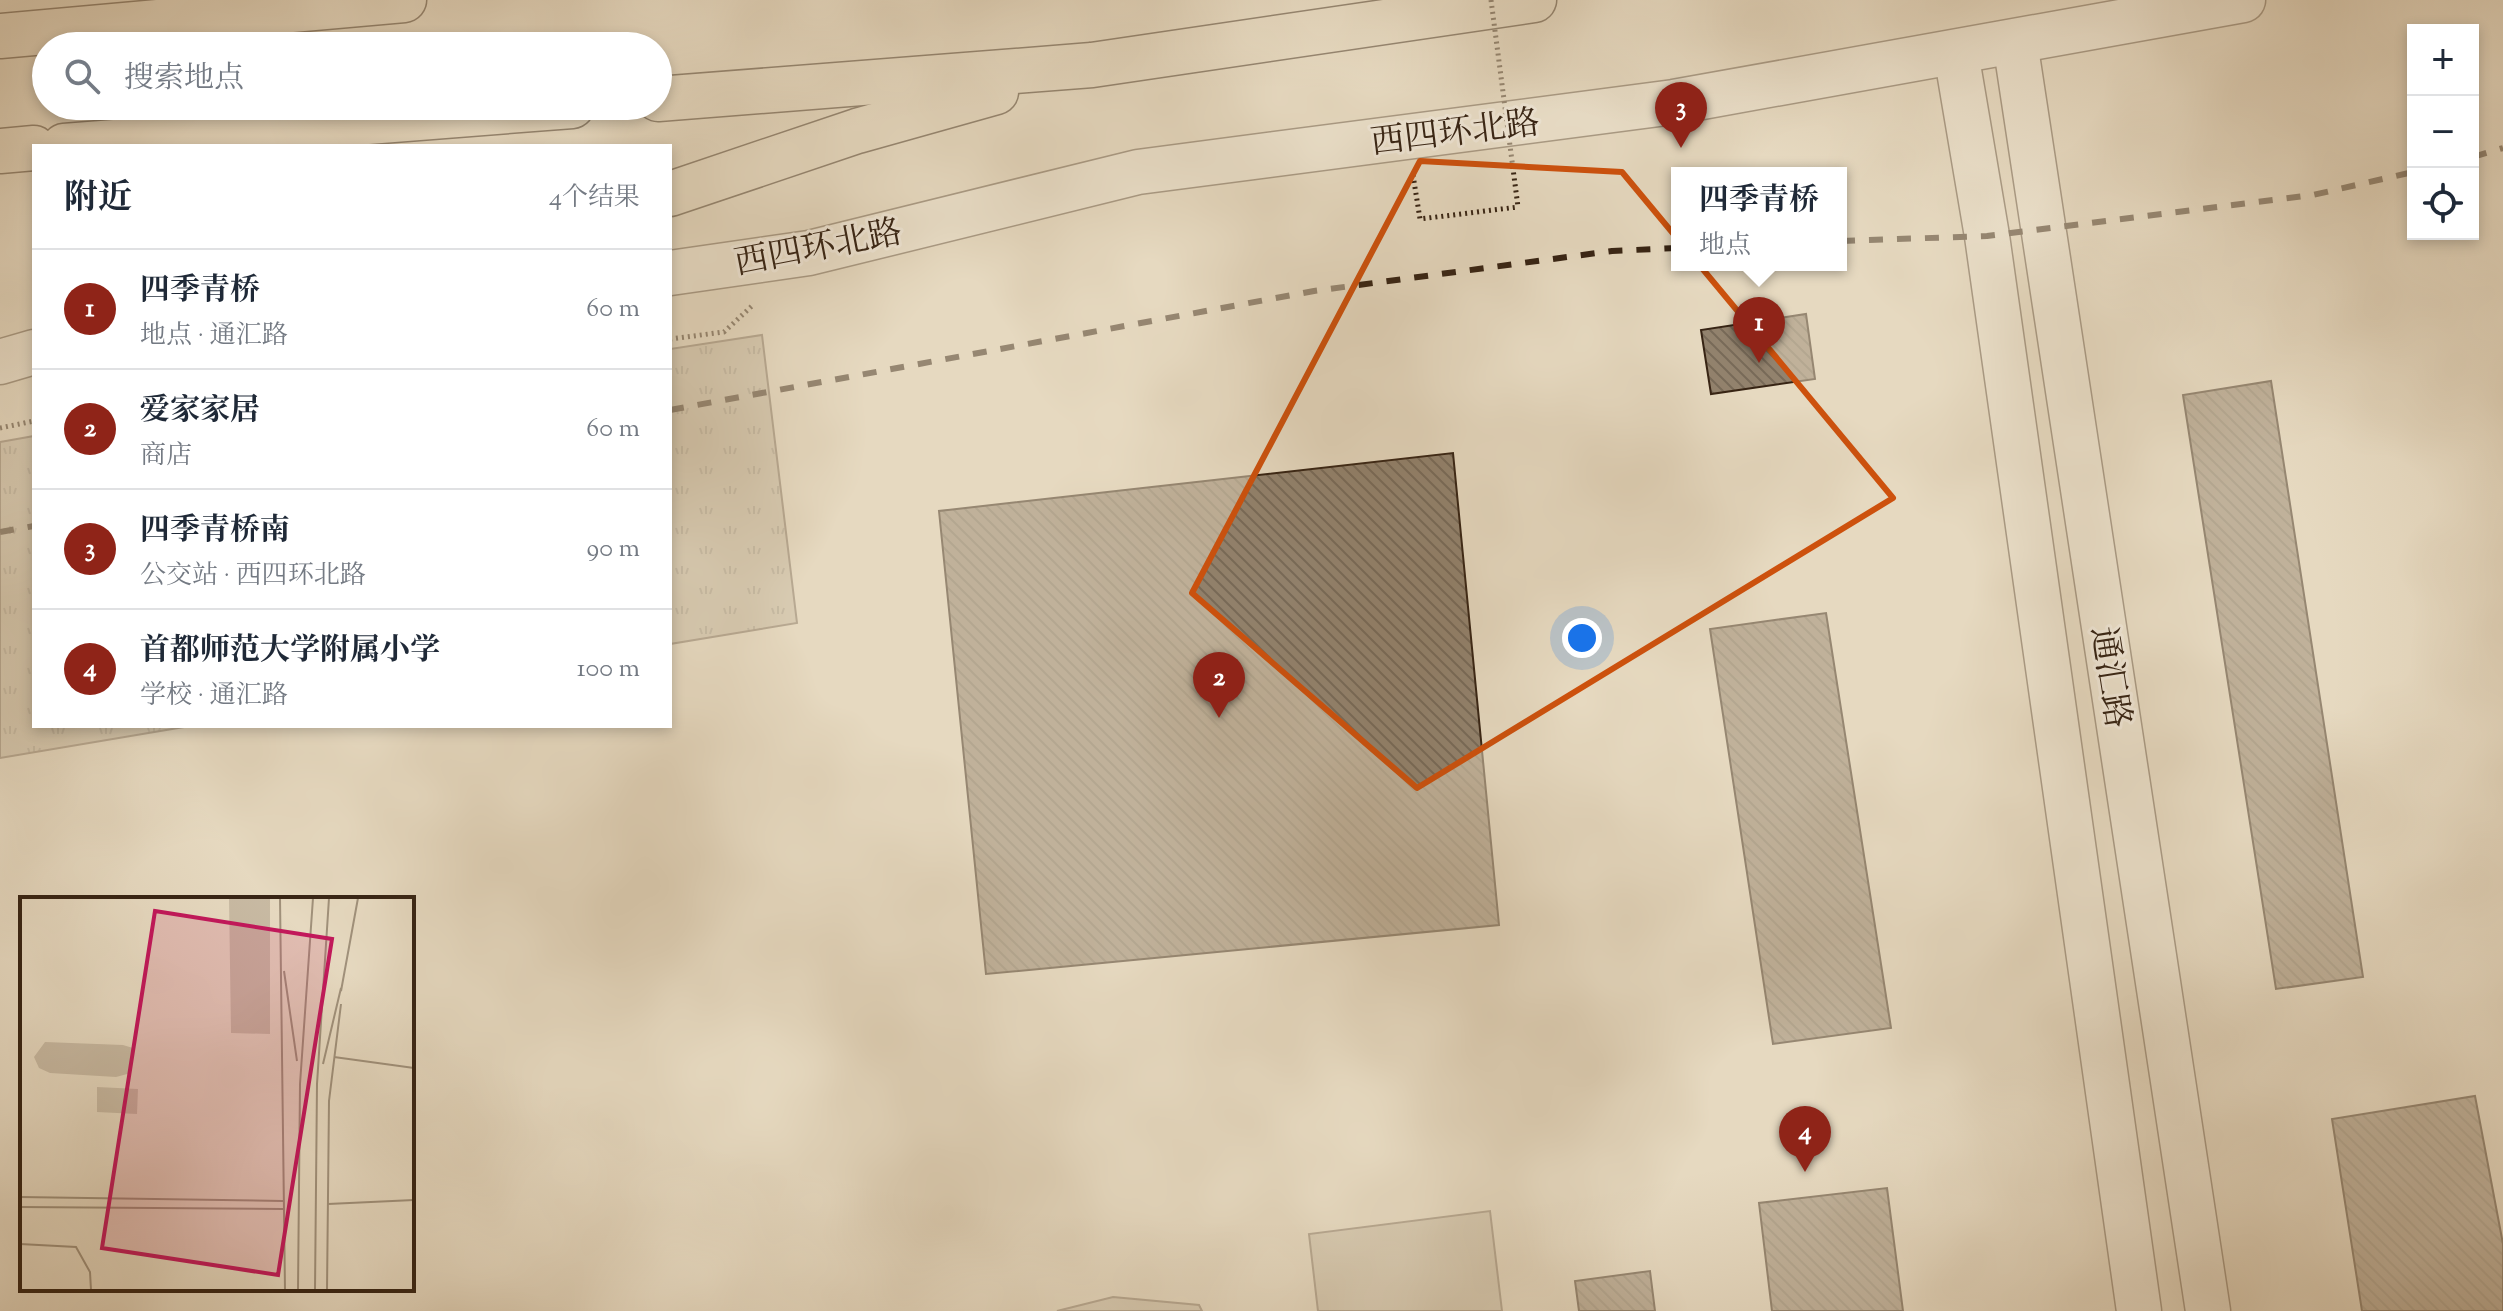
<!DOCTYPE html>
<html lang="zh">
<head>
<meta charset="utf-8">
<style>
  body { margin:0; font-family:"Sorts Mill Goudy","Noto Serif SC",serif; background:#f2f2f3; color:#1f2937 }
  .controls { position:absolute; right:24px; top:24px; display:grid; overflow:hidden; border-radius:0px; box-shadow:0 4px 12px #0003 }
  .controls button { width:72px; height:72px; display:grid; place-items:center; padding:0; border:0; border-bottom:2px solid #e0e1e3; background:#fff; color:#1f2937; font:40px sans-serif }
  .you { position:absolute; left:1582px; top:638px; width:28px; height:28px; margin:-20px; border:6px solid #fff; border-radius:50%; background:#1a73e8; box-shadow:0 0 0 12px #1a73e833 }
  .badge { display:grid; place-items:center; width:52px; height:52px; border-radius:50%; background:#8f2418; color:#fff; font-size:26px; font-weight:700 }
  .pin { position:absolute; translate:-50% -66px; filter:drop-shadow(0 2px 4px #0008) }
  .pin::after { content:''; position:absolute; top:42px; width:28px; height:24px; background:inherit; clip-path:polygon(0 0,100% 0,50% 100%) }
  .popup { position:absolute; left:1671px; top:167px; width:176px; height:104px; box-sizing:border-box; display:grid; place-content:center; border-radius:0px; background:#fff; filter:drop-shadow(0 2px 6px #0005); font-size:26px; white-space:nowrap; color:#747a83 }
  .popup b { font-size:30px; color:#1f2937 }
  .popup::after { content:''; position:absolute; left:50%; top:100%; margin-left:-16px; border:16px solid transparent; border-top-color:#fff }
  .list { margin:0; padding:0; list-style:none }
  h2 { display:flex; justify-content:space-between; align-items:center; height:104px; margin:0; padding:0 32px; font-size:34px }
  h2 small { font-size:26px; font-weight:400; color:#747a83 }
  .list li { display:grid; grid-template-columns:52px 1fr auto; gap:24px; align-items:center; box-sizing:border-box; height:120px; padding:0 32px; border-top:2px solid #e0e1e3 }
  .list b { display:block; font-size:30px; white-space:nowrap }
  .list p { margin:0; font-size:26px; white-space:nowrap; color:#747a83 }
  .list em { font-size:26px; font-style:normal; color:#747a83 }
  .icon { flex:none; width:44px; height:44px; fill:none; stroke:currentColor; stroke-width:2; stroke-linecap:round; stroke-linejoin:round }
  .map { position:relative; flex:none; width:2503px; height:1311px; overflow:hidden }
  .search { position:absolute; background:#fff; box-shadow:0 4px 12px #0003; left:32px; top:32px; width:640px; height:88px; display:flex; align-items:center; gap:20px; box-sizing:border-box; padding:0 28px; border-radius:44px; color:#747a83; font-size:30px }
  .panel { position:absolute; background:#fff; box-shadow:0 4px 12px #0003; left:32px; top:144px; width:640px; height:584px; border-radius:0px }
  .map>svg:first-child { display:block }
  .grass { fill:url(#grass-tufts); stroke:#806f5c; stroke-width:2 }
  .green { fill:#c8baa3; stroke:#806f5c; stroke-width:2 }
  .building { fill:url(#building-back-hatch); stroke:#372414; stroke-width:2 }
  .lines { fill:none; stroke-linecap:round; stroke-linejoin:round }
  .tertiary-casing { stroke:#63513f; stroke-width:47 }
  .trunk-casing { stroke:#372414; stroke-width:47 }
  .path { stroke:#372414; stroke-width:5; stroke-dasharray:2 4; stroke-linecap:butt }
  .tertiary { stroke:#efe6d6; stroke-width:44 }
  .trunk { stroke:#e6d9c0; stroke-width:44 }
  .rail { stroke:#372414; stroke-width:6; stroke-dasharray:14 14; stroke-linecap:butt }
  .path-bridge { stroke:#372414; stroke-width:5; stroke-dasharray:2 4; stroke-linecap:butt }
  .marked { fill:none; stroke:#cd510d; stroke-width:6; stroke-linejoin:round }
  .labels { text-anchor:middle; stroke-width:6; stroke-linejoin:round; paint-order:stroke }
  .street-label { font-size:34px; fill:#372414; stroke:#efe6d6 }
  .inset-road { fill:none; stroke:#a0917b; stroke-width:2 }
  .view { fill:#c2185b; fill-opacity:0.15; stroke:#c2185b; stroke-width:4 }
  .inset-edge { fill:none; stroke:#372414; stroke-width:4 }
</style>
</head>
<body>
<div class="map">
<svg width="2503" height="1311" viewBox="0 0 2503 1311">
  <defs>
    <pattern id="grass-tufts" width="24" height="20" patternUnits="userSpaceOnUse" patternTransform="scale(2)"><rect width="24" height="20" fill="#c8baa3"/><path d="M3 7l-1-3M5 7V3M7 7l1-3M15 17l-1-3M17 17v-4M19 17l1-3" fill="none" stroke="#a39784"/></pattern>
    <pattern id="building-back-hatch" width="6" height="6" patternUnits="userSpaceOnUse" patternTransform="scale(2)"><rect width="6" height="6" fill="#92826d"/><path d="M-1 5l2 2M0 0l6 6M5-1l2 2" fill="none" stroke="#786a58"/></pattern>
  </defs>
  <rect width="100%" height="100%" fill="#e6d9c0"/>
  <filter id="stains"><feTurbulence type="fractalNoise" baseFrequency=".0025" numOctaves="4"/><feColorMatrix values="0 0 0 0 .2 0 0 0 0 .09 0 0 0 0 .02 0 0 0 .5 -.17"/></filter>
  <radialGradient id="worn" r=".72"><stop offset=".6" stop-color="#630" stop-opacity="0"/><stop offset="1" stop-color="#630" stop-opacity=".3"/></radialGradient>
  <g class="grass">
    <polygon points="762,335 797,623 670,644 670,349"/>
    <polygon points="34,436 34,726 190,726 0,758 0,442"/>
  </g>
  <g class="green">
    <polygon points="1490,1211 1502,1311 1318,1311 1309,1234"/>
    <polygon points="1113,1297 1199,1305 1202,1311 1057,1311"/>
  </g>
  <g class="building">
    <polygon points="1806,314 1815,379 1711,394 1701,330"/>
    <polygon points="2271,381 2363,977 2276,989 2183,395"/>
    <polygon points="1453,453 1499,925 986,974 939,511"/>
    <polygon points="1826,613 1891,1028 1773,1044 1710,629"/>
    <polygon points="2475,1096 2503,1244 2503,1311 2362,1311 2332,1119"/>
    <polygon points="1887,1188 1903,1311 1772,1311 1759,1203"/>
    <polygon points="1650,1271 1655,1311 1579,1311 1575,1281"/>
  </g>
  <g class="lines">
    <g class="tertiary-casing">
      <g id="tertiary">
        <polyline points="2015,42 2208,1311"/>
        <polyline points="1956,53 1987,236 2139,1311"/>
        <polyline points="670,273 809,253 1138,172 1674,102 2243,0"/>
        <polyline points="0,362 34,352"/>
      </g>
    </g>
    <g class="trunk-casing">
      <g id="trunk">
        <polyline points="0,36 404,0"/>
        <polyline points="658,99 1092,65 1534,0"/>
        <polyline points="64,146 572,106"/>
        <polyline points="0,151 34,148"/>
        <polyline points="670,194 857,131 996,92"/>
      </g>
    </g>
    <g class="path">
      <polyline points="1413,175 1420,219 1518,207"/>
      <polyline points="670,339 724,332 754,304"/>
      <polyline points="0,428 34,421"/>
    </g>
    <use href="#tertiary" class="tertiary"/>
    <use href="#trunk" class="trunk"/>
    <g class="rail">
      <polyline points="2473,157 2503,148"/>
      <polyline points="1841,241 1987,236 2313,195 2413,172"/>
      <polyline points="670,410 1314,291 1612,251 1677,248"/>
      <polyline points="0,532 34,526"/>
    </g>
    <polyline class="path-bridge" points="1491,0 1518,207"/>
  </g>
  <path d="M0 0H2503V1311H0ZM1420 161 1622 172 1893 498 1417 788 1192 593Z" fill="#e6d9c0" fill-opacity=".55" fill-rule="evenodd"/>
  <path class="marked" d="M1420 161 1622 172 1893 498 1417 788 1192 593Z"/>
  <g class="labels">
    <g class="street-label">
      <text transform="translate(1455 131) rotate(-7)" y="12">西四环北路</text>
      <text transform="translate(818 246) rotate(-11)" y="12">西四环北路</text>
      <text transform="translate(2112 677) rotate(81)" y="12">通汇路</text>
    </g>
  </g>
  <g transform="translate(20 897)">
    <rect width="394" height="394" fill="#e6d9c0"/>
    <path d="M209 1H250V137L211 136Z" fill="#c8baa3"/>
    <path d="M25 145 103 148 113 151 111 176 96 180 30 176 19 171 14 160ZM77 190 118 192 117 217 77 215Z" fill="#c8baa3"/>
    <path class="inset-road" d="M260 1 265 393M264 74 277 164M321 94 338 1M314 160 394 171M303 167 321 91M0 300 263 304M308 307 394 303M0 310 263 312M0 347 56 350 70 375 71 393M278 393 280 187 293 1M295 393 297 187 309 1M307 393 309 204 321 107"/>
    <path class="view" d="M135 14 312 42 258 378 82 351Z"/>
    <rect width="394" height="394" class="inset-edge"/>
  </g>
  <rect width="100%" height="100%" filter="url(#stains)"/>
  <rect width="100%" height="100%" fill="url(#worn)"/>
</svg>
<div class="controls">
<button>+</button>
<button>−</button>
<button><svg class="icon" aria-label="locate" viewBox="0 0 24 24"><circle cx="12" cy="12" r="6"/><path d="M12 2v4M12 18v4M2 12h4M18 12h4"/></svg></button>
</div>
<div class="you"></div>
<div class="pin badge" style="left:1759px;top:363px">1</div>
<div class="popup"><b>四季青桥</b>地点</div>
<div class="pin badge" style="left:1219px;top:718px">2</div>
<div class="pin badge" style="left:1681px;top:148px">3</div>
<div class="pin badge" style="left:1805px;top:1172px">4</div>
<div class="search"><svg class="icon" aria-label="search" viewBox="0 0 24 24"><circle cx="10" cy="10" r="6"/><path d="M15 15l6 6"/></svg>搜索地点</div>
<section class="panel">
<h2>附近<small>4个结果</small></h2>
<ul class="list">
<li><span class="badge">1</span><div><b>四季青桥</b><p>地点 · 通汇路</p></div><em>60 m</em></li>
<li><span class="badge">2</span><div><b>爱家家居</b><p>商店</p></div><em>60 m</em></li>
<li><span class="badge">3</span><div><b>四季青桥南</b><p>公交站 · 西四环北路</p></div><em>90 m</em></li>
<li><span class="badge">4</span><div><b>首都师范大学附属小学</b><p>学校 · 通汇路</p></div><em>100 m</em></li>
</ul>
</section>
</div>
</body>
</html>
